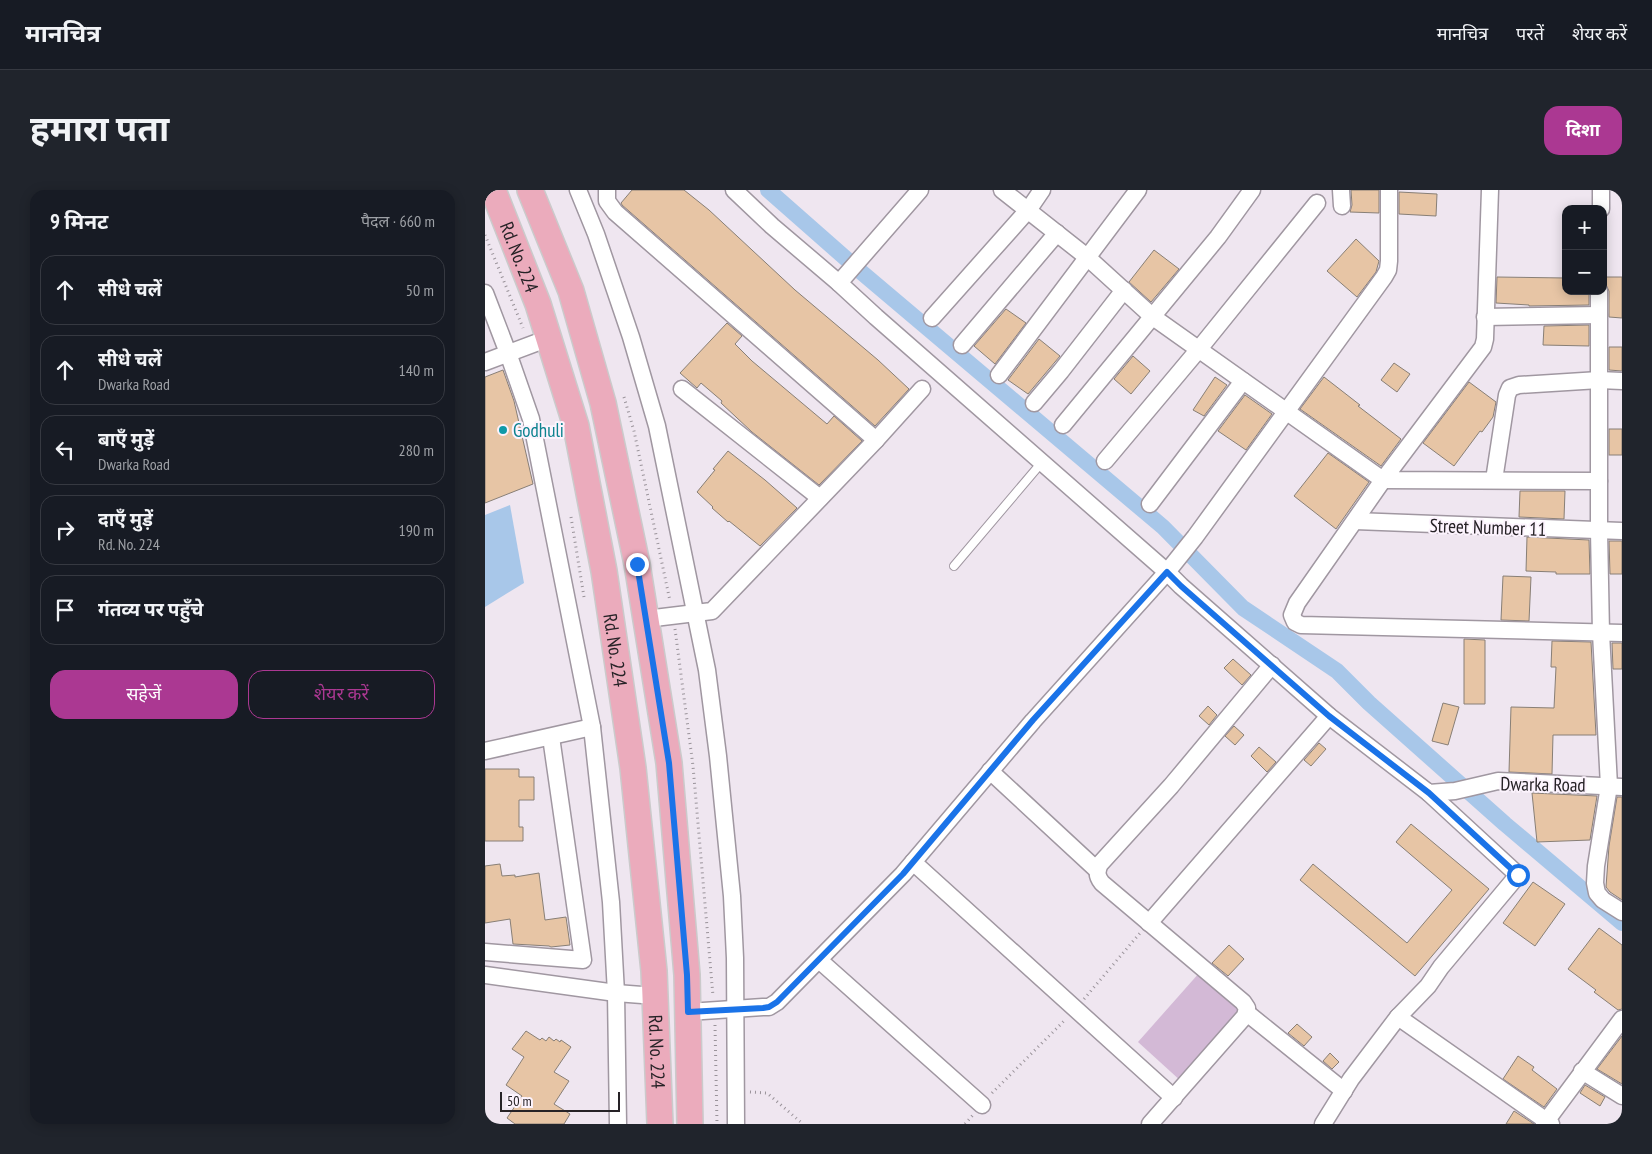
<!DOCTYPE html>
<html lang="hi">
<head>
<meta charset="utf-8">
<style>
  body { margin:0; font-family:"PT Sans Narrow","Noto Sans Devanagari",sans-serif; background:#20242c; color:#f1f3f6 }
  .controls { position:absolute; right:15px; top:15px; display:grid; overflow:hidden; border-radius:10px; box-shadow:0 2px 12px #0003 }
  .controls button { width:45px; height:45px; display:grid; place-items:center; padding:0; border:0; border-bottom:1px solid #363941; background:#171b24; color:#f1f3f6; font:25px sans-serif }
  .scale { position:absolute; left:15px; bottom:12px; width:120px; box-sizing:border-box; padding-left:5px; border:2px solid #262226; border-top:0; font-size:14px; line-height:18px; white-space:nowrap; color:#262226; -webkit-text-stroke:4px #fcf3fd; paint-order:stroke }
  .stop { position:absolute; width:15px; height:15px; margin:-11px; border:4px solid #1a73e8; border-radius:50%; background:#fff }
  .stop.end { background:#1a73e8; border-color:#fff; box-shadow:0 1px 5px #0008 }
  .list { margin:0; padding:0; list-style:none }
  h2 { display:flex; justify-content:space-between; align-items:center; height:65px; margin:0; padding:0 20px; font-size:21px }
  h2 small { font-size:16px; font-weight:400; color:#9ea1a6 }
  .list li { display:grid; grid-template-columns:32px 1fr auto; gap:15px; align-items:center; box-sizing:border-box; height:70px; margin:0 10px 10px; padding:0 10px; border:1px solid #363941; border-radius:15px }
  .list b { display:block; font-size:19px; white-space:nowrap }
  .list p { margin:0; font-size:16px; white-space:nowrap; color:#9ea1a6 }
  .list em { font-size:16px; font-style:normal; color:#9ea1a6 }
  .actions { display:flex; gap:10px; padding:15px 20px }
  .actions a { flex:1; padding:11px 0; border:1px solid #ab3892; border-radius:15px; text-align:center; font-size:18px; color:#ab3892 }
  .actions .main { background:#ab3892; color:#fff }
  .icon { flex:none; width:28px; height:28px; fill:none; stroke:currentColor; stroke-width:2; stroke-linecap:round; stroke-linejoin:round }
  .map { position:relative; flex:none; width:1137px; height:934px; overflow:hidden; border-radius:15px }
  header { display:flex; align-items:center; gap:30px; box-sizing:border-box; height:70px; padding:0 25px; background:#171b24; border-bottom:1px solid #363941 }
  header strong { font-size:24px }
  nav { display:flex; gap:28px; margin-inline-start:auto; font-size:18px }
  .intro { display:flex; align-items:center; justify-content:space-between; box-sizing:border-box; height:120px; padding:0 30px }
  h1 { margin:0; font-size:35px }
  .button { padding:12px 22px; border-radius:15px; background:#ab3892; color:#fff; font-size:18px; font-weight:700 }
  main { display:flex; gap:30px; padding:0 30px }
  aside { flex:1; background:#171b24; border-radius:15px; box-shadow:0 2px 12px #0003 }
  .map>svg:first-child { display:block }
  .green { fill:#d3b9d6 }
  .water { fill:#a8c7e9 }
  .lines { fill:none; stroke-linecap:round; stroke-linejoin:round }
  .canal { stroke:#a8c7e9; stroke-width:16 }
  .building { fill:#e7c5a5; stroke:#887f76 }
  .service-casing { stroke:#a097a1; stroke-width:10 }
  .minor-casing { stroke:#a097a1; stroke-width:19 }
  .primary-casing { stroke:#cbcacb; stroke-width:28 }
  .path { stroke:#9a939a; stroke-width:3; stroke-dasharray:1 4; stroke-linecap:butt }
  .service { stroke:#fff; stroke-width:8 }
  .minor { stroke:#fff; stroke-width:16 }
  .primary { stroke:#ebabbc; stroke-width:25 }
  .route { stroke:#1a73e8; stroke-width:6 }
  .culture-dot { fill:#0f9aa8; stroke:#fcf3fd; stroke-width:2 }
  .labels { text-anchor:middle; stroke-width:4; stroke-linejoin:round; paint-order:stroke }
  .street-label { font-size:19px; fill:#262226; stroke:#fcf3fd }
  .culture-label { font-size:19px; fill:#0d838f; stroke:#fcf3fd; text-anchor:start }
</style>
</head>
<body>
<header>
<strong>मानचित्र</strong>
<nav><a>मानचित्र</a><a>परतें</a><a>शेयर करें</a></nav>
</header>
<div class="intro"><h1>हमारा पता</h1><a class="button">दिशा</a></div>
<main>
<aside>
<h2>9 मिनट<small>पैदल · 660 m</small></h2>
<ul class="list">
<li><svg class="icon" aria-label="ahead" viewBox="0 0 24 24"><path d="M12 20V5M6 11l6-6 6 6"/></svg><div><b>सीधे चलें</b></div><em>50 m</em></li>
<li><svg class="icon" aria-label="ahead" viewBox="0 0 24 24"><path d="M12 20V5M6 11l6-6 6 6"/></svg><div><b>सीधे चलें</b><p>Dwarka Road</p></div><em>140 m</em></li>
<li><svg class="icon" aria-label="left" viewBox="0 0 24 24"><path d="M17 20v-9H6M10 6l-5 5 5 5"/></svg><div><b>बाएँ मुड़ें</b><p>Dwarka Road</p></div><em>280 m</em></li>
<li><svg class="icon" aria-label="right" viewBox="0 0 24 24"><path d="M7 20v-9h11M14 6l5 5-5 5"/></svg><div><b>दाएँ मुड़ें</b><p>Rd. No. 224</p></div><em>190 m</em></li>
<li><svg class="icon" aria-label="arrive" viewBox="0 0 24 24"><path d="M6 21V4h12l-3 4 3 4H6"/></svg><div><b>गंतव्य पर पहुँचे</b></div></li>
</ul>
<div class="actions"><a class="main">सहेजें</a><a>शेयर करें</a></div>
</aside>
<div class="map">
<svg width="1137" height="934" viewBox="0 0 1137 934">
  <rect width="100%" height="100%" fill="#efe6f0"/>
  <polygon class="green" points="715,782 758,819 697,892 653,852"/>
  <polygon class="water" points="25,315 39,393 0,417 0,325"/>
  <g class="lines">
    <polyline class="canal" points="283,0 375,81 678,337 758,418 852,481 884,513 1020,634 1137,733"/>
  </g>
  <g class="building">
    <polygon points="147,0 199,0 224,20 310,100 393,170 424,199 390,236 137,15 136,13"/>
    <polygon points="866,0 894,0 894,23 865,22 867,15"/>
    <polygon points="914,2 952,4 951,26 914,24"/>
    <polygon points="871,49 894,71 891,82 872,107 842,81"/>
    <polygon points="669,60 694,79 666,112 644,92"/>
    <polygon points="1012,87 1081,88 1081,101 1104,101 1104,115 1044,116 1044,115 1011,113"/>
    <polygon points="1120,87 1137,87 1137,128 1124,127 1124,101 1120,93"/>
    <polygon points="521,119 541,133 510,174 489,156"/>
    <polygon points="242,133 257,146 250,154 267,171 342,234 349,226 377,251 334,295 267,242 236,213 237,211 216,193 212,198 195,183"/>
    <polygon points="1104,135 1104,156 1058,155 1059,136"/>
    <polygon points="554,149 575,166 543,204 523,190"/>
    <polygon points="1124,157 1137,157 1137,181 1124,180"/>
    <polygon points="648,166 665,181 646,204 629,189"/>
    <polygon points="909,173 925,184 912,202 896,190"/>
    <polygon points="18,180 29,211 48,294 0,313 0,187"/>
    <polygon points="730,187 742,195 719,226 708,220"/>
    <polygon points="839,187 875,215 873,216 916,249 896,276 815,219"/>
    <polygon points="984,192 1011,212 1008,227 997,242 995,241 969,276 938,253"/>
    <polygon points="760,205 787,224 761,260 733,241"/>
    <rect x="1124" y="239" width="13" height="26"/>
    <polygon points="243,261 280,290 312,318 275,356 244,331 243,332 227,318 228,317 212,302 230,280 228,279"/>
    <polygon points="843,263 884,292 851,339 809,306"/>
    <polygon points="1035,301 1080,301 1079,329 1034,327"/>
    <polygon points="1042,347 1104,350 1105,384 1071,384 1071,382 1041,381"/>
    <polygon points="1124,351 1137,351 1137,384 1125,384"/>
    <polygon points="1018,386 1046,387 1044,431 1016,430"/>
    <polygon points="979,449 1000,450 1000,514 979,514"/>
    <polygon points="1067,451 1106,452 1111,545 1068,545 1067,584 1024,582 1026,517 1069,518 1071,477 1066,477"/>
    <polygon points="1127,453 1137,453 1137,479 1128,479"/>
    <polygon points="748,469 766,485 757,495 739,478"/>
    <polygon points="958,513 974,517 963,555 947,551"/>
    <polygon points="723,516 732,525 724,535 714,526"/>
    <polygon points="749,536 759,545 750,555 740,546"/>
    <polygon points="834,553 841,559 826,576 819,570"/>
    <polygon points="774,557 791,572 782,582 766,566"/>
    <polygon points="0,579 34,579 34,587 49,587 49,610 34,610 34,637 38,637 38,651 0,651"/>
    <polygon points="1047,603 1112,606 1105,650 1052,652"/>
    <polygon points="1132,607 1137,607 1137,710 1125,702 1121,697 1124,656"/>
    <polygon points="926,634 1004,699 930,786 815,690 828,674 922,753 967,700 911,652"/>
    <polygon points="15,674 17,686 30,685 30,687 54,683 60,730 81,727 85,755 66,757 64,756 28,754 25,729 0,733 0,676"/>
    <polygon points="1048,692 1080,714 1050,756 1018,733"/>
    <polygon points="1114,738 1137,755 1137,819 1133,820 1109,802 1111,800 1083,779"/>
    <polygon points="744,755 759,769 743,786 727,773"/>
    <polygon points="812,834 827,847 819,856 803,843"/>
    <polygon points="41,841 55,850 57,848 61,851 64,847 69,851 71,849 75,852 76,850 86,857 69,882 84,891 69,914 85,924 79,934 30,934 22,928 37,906 21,895 39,867 27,859"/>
    <polygon points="1137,846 1137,894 1112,879"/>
    <polygon points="845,863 854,872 847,879 838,871"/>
    <polygon points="1033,866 1049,877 1047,880 1072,899 1059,917 1018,889"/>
    <polygon points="1100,895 1120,907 1115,916 1095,903"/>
    <polygon points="1029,921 1049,934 1021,934"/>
  </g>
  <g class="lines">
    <g class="service-casing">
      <polyline id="service" points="469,376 558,271"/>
    </g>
    <g class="minor-casing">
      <g id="minor">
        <polyline points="93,0 111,44 146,147 172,236 222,480 233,566 247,706 250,768 251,934"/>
        <polyline points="122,0 122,11 130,22 391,250"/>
        <polyline points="249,0 287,36 354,93 391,127 682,382 696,396 844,526 944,603 970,601 1013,591 1137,597"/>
        <polyline points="517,0 602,67 668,127 898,290 812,413 807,425 810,432 816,435 1137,443"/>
        <polyline points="856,0 857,16"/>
        <polyline points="1005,0 1000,149 998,157 898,290 1114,291"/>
        <polyline points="1116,19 1116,0"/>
        <polyline points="354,93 435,0"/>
        <polyline points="1114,101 1114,341 1116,443 1124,596 1111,676 1110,693 1112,703 1118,710 1137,722"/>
        <polyline points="0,103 23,163 46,229 107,537 126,712 131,803 133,934"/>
        <polyline points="1000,127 1114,125"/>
        <polyline points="447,128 544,19 557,0"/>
        <polyline points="477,155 572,43"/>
        <polyline points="0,172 64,148"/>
        <polyline points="514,185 653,0"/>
        <polyline points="197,199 335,308"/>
        <polyline points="549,213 576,181 639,100"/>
        <polyline points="578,235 733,47 767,0"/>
        <polyline points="620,271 714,159 832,13"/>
        <polyline points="1009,290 1022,205 1025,198 1034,195 1114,190 1137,191"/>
        <polyline points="665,314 758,191"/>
        <polyline points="870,331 1137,341"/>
        <polyline points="161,429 227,421 391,250 437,199"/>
        <polyline points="0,561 107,537"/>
        <polyline points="505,581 612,680"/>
        <polyline points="428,672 689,908"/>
        <polyline points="664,733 844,526"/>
        <polyline points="0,762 98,770 66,547"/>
        <polyline points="334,770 497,915"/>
        <polyline points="0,785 131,803 170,806"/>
        <polyline points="203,822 278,817 284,817 292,812 418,684 548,531 682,382 710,347 899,87 903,80 904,71 904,0"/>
        <polyline points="762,823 859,901"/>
        <polyline points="913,827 1066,934"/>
        <polyline points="1097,881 1137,906"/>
        <path d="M665 934 760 826 762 818 758 812 617 693C612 687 611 682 615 674L686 596 787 475"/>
        <polyline points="838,934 866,889 913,827 943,796 956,777 1033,685 944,603"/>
        <polyline points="1059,934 1137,829"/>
      </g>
    </g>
    <g class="primary-casing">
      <g id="primary">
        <path id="s1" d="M8 0 53 114 91 236 119 381 148 578 169 781 175 934"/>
        <polyline points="45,0 86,101 118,213 152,374 184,573 202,785 205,934"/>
      </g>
    </g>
    <g class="path">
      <polyline points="0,45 38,138"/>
      <polyline points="139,207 149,241 185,411"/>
      <polyline points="86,327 99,407"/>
      <polyline points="190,439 208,576 228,806"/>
      <polyline points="599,809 655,743"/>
      <polyline points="230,835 232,934"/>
      <polyline points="265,902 282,903 318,934"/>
      <polyline points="507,903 580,830"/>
      <polyline points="480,934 488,925"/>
    </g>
    <use href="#service" class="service"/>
    <use href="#minor" class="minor"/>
    <use href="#primary" class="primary"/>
  </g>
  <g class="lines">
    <polyline class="route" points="152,374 184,573 202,785 203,822 278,818 284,817 292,812 418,684 548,530 682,382 696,396 844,526 944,603 1033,685"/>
  </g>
  <circle class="culture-dot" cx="18" cy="240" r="5"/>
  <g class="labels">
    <g class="street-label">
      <text dy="7" stroke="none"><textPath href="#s1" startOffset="72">Rd. No. 224</textPath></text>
      <text transform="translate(1003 337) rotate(2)" y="7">Street Number 11</text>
      <text dy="7" stroke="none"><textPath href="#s1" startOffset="478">Rd. No. 224</textPath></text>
      <text transform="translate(1058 594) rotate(1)" y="7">Dwarka Road</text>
      <text dy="7" stroke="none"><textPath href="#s1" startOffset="882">Rd. No. 224</textPath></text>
    </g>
    <g class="culture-label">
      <text x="28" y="247">Godhuli</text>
    </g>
  </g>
</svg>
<div class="controls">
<button>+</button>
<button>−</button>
</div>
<div class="scale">50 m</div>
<div class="stop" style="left:1033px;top:685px"></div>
<div class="stop end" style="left:152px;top:374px"></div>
</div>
</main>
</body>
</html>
